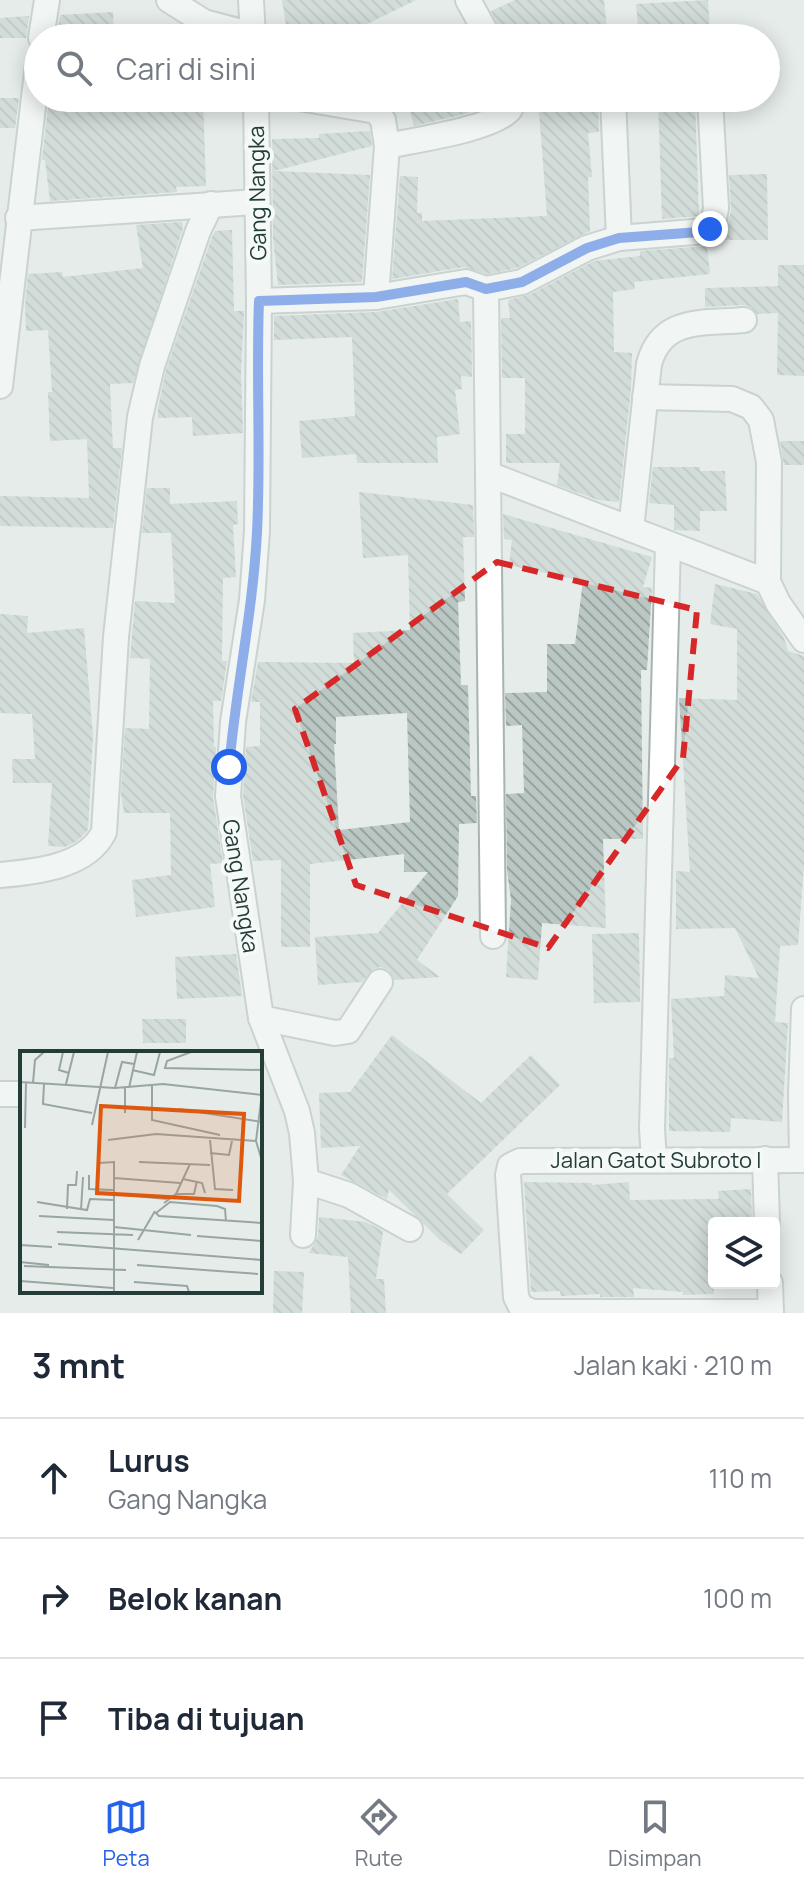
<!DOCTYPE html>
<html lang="id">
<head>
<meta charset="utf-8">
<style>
  body { margin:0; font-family:Manrope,sans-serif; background:#f2f2f3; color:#1f2937 }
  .controls { position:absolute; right:24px; bottom:24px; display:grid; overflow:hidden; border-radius:8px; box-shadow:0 4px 20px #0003 }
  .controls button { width:72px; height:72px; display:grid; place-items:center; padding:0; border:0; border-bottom:2px solid #e0e1e3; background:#fff; color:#1f2937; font:40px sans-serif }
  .stop { position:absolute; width:24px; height:24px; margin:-18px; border:6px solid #2563eb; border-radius:50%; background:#fff }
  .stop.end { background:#2563eb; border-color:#fff; box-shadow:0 2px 8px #0008 }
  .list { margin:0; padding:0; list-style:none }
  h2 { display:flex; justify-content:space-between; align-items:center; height:104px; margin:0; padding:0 32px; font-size:34px }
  h2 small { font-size:26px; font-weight:400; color:#747a83 }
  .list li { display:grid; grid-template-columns:52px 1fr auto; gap:24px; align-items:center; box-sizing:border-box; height:120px; padding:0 32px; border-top:2px solid #e0e1e3 }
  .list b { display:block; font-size:30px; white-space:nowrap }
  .list p { margin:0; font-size:26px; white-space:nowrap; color:#747a83 }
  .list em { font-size:26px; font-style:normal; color:#747a83 }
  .icon { flex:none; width:44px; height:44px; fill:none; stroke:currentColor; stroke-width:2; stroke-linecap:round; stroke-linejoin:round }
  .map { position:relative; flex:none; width:804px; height:1313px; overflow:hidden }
  .search { position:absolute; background:#fff; box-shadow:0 4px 20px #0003; left:24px; right:24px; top:24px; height:88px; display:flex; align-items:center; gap:20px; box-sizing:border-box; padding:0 28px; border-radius:44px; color:#747a83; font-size:30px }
  .sheet { height:464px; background:#fff }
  nav { display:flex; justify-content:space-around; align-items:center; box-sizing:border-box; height:112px; border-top:2px solid #e0e1e3; background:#fff; font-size:22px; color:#747a83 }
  nav a { display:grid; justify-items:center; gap:4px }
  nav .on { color:#2563eb }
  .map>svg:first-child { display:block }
  .building { fill:url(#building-back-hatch); fill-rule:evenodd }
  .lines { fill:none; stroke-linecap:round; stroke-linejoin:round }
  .minor-casing { stroke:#a8b4b1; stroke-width:28 }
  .minor { stroke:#fff; stroke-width:24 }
  .route { stroke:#2563eb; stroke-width:10 }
  .marked { fill:none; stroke:#d62828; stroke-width:6; stroke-dasharray:16 10; stroke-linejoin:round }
  .labels { text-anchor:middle; stroke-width:8; stroke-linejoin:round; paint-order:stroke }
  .street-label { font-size:22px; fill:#253d39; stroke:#f5f9f7 }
  .inset-road { fill:none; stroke:#98a6a3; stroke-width:2 }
  .view { fill:#de580e; fill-opacity:0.15; stroke:#de580e; stroke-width:4 }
  .inset-edge { fill:none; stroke:#253d39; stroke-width:4 }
</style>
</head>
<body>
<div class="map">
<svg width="804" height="1313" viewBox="0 0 804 1313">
  <defs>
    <pattern id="building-back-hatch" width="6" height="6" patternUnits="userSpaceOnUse" patternTransform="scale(2)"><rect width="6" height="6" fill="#bac7c3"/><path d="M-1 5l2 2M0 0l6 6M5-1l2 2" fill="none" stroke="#97a39f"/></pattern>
  </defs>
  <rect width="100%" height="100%" fill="#e5ecea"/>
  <g class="building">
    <polygon points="282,0 416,0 353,31 288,38"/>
    <polygon points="515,0 604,0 607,28 504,38 491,11"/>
    <polygon points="708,0 710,32 639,37 636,4"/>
    <polygon points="113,12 114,38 56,38 60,15"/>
    <polygon points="29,16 26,38 0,38 0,18"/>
    <polygon points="464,24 472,38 433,38"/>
    <polygon points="0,98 19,98 15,128 0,128"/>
    <polygon points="49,98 203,98 206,186 176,187 177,192 50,201 45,160 42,160"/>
    <polygon points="431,98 465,98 469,113 414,126 408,104"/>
    <polygon points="538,98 598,98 599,132 588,133 592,177 588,177 590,231 517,268 487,274 464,267 392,279 400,176 418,177 417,213 422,213 422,221 547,216"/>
    <polygon points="658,98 695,98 699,216 662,219"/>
    <polygon points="370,131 372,146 274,171 370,175 362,282 278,285 273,238 272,139 319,138 319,134"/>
    <polygon points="767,174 768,240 718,240 727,229 731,211 729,175"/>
    <polygon points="182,222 183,228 133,383 110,384 113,448 122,448 113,528 0,526 0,496 89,498 87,439 50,441 48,392 52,392 48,330 26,331 25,306 28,274 62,272 63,277 143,268 136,225"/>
    <polygon points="232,230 234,311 244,311 241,372 243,433 193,436 192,417 158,418 158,408 166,370 212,237 215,231"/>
    <polygon points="707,246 710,274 634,282 635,289 613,292 614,352 632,353 631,388 619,502 598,500 557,485 560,463 506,463 506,434 525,434 525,378 502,378 501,318 510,318 508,300 529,295 594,261 640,256 640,251"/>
    <polygon points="778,265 804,265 804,376 777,375 778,313 757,314 751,307 744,305 705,307 705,288 778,286"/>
    <polygon points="458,299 460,322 471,321 472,377 461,376 462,389 455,390 460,434 437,437 438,463 357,463 356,454 302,458 299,421 355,416 352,337 274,340 274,316 377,312"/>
    <polygon points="780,441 804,441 804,465 784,465"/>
    <polygon points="653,467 700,467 700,471 725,471 727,511 700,511 700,531 674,530 674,505 649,503"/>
    <polygon points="147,488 170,488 170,504 237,501 238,524 233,525 236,577 223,578 222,661 227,661 221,701 213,701 214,747 216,747 213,798 223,863 210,864 215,907 136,917 132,880 171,875 170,813 124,813 121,794 125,728 149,729 150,659 130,658 135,601 175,603 171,533 142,533"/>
    <path d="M359 492 473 505 474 537H463L465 601 458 602 461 685H468L471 796H476L477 823 459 824 458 896 417 960 440 977 394 980 389 970 380 967 373 969 362 982 318 985 315 937 378 933 428 872H404V854L310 864V947H281V860L253 861 243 795 246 747 260 746V702H251L258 662 354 663 353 633 410 630 408 555 363 558ZM407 713 410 822 339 830 334 744H336V717Z"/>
    <polygon points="503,514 652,557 643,587 652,588 647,670 641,670 643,839 603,839 606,928 542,923 538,980 506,977 511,900 507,870 506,794 524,793 522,725 506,726 505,693 547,692 547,644 575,644 583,581 509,565 512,540 504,539"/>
    <polygon points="715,584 757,594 784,638 788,651 804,656 804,865 798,945 780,946 775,1022 788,1023 782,1122 731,1118 730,1132 669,1131 669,1058 674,1058 671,999 724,996 725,975 759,978 735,928 676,929 676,871 690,872 679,698 737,700 737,629 710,624"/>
    <polygon points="0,614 28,616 27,633 84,628 93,736 88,830 77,841 65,847 48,846 52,783 13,783 12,759 35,759 32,714 0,713"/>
    <polygon points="639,933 640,1002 594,1003 592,934"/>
    <polygon points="236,954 242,996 177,999 175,957"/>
    <polygon points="142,1019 186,1019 186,1043 143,1043"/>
    <polygon points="392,1035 481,1103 531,1055 560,1085 447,1194 484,1230 461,1254 440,1240 389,1190 387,1199 341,1175 360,1146 321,1148 319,1093 350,1092"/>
    <polygon points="524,1182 592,1183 592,1185 629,1182 630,1200 719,1199 718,1191 751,1189 752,1223 714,1223 714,1294 683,1295 683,1292 633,1288 634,1297 600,1297 600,1294 561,1296 560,1291 531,1292"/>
    <polygon points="319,1217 366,1222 383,1231 376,1279 384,1279 386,1313 351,1313 348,1257 309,1253 318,1237"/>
    <polygon points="274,1271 304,1272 302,1313 273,1313"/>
  </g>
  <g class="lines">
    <g class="minor-casing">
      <g id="minor">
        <polyline points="169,0 204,22 253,35"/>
        <polyline points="251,0 253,38"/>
        <polyline points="468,0 489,38"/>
        <polyline points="41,38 47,0"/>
        <polyline points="256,98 259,301 257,531 252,600 233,722 228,796 261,1018 297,1111 302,1133 306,1181 303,1235"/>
        <polyline points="299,98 376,111 383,120 387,146 376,297"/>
        <polyline points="613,98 619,238"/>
        <path d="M387 146C415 140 495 129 510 109L509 98"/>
        <polyline points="18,218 257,202"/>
        <polyline points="486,289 493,936"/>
        <polyline points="259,301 376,297 466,282 486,289 522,282 587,248 619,238 706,231 713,225 716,208 710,98"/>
        <polyline points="0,386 38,64"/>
        <polyline points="645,397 732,399 751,407 761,420 769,462 768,582 778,603 804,640"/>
        <polyline points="488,474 768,582"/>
        <path d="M631 529 649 364C662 316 703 324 744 320"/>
        <path d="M0 875C35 872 87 867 104 832L116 637 140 417 152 366 198 231 211 204"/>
        <polyline points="261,1018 335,1033 348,1031 380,982"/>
        <polyline points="0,1094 22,1094"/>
        <polyline points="765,1159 767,1223"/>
        <polyline points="654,1160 652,1129 668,545"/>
        <polyline points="802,1160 801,1094 804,1009"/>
        <polyline points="306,1181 349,1195 410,1229"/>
        <polyline points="770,1283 771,1313"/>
        <polyline points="771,1312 533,1312 521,1307 516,1297 508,1175 510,1166 520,1161 804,1160"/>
      </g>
    </g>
    <use href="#minor" class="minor"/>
  </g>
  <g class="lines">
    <path class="route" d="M229 767C236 688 253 611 257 532 261 455 256 378 259 301L376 297 466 282 486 289 522 282 587 248 619 238 699 232 710 229"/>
  </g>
  <path d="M0 0H804V1313H0ZM497 562 697 610 683 758 548 948 356 885 295 709Z" fill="#e5ecea" fill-opacity=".55" fill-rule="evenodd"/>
  <path class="marked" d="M497 562 697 610 683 758 548 948 356 885 295 709Z"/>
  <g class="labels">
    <g class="street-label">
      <text transform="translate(257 193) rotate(-91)" y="8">Gang Nangka</text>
      <text transform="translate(241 886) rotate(81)" y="8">Gang Nangka</text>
      <text x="656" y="1168">Jalan Gatot Subroto I</text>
    </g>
  </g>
  <g transform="translate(20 1051)">
    <rect width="242" height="242" fill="#e5ecea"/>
    <path class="inset-road" d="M43 1 39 19 49 22M171 1 147 10 145 17 242 19M112 19 134 24 140 1M0 31 95 37 143 33 242 44M13 32 15 9 24 1M24 33 23 53 72 62M46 33 54 1M132 34V69L200 84M105 36V62M95 37 102 11 114 13M109 37 117 1M242 42 236 90 242 110M159 58 242 71M72 74 88 1M5 77 6 32M88 89 136 83 236 90M190 89 195 138 213 139M190 102 209 104 212 90M119 111 190 114M69 124V138L93 139M94 127 160 132M163 128 182 132 185 142M77 139 79 112 94 111V241M94 143 147 148M156 143H174L177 130M17 151 67 159 70 148 93 149M144 152 156 143 170 113M47 158 48 134H56L57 120M61 159 63 126M19 165 94 169M206 170 205 158 197 155 150 151 136 162 139 165 242 172M94 176 171 184M37 181 113 184M177 185 242 190M118 189 135 160M38 193 242 209M0 194 32 196M0 211 29 214M117 214 238 223M4 215 106 219M0 230 93 237M114 231 167 235 169 241"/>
    <path class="view" d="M81 55 224 63 219 150 77 142Z"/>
    <rect width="242" height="242" class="inset-edge"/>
  </g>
</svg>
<div class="controls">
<button><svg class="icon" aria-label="layers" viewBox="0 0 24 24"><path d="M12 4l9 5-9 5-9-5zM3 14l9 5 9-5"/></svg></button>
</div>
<div class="stop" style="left:229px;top:767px"></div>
<div class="stop end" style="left:710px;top:229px"></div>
<div class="search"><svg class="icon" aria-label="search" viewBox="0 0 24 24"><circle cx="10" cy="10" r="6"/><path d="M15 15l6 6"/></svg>Cari di sini</div>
</div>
<section class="sheet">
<h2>3 mnt<small>Jalan kaki · 210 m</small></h2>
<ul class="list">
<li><svg class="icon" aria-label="ahead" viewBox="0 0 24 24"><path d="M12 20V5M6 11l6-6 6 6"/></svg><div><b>Lurus</b><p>Gang Nangka</p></div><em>110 m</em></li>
<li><svg class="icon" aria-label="right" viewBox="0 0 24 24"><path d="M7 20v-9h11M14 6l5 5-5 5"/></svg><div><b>Belok kanan</b></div><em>100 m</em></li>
<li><svg class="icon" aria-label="arrive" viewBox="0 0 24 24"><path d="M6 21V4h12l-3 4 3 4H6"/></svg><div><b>Tiba di tujuan</b></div></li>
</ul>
</section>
<nav>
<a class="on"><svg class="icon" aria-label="map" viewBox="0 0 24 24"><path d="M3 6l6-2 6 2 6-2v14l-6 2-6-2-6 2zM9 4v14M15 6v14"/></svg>Peta</a>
<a><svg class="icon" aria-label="directions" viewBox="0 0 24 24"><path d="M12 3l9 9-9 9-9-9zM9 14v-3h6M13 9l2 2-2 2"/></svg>Rute</a>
<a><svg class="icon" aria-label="saved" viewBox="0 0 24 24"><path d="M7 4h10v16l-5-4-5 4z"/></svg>Disimpan</a>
</nav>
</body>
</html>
